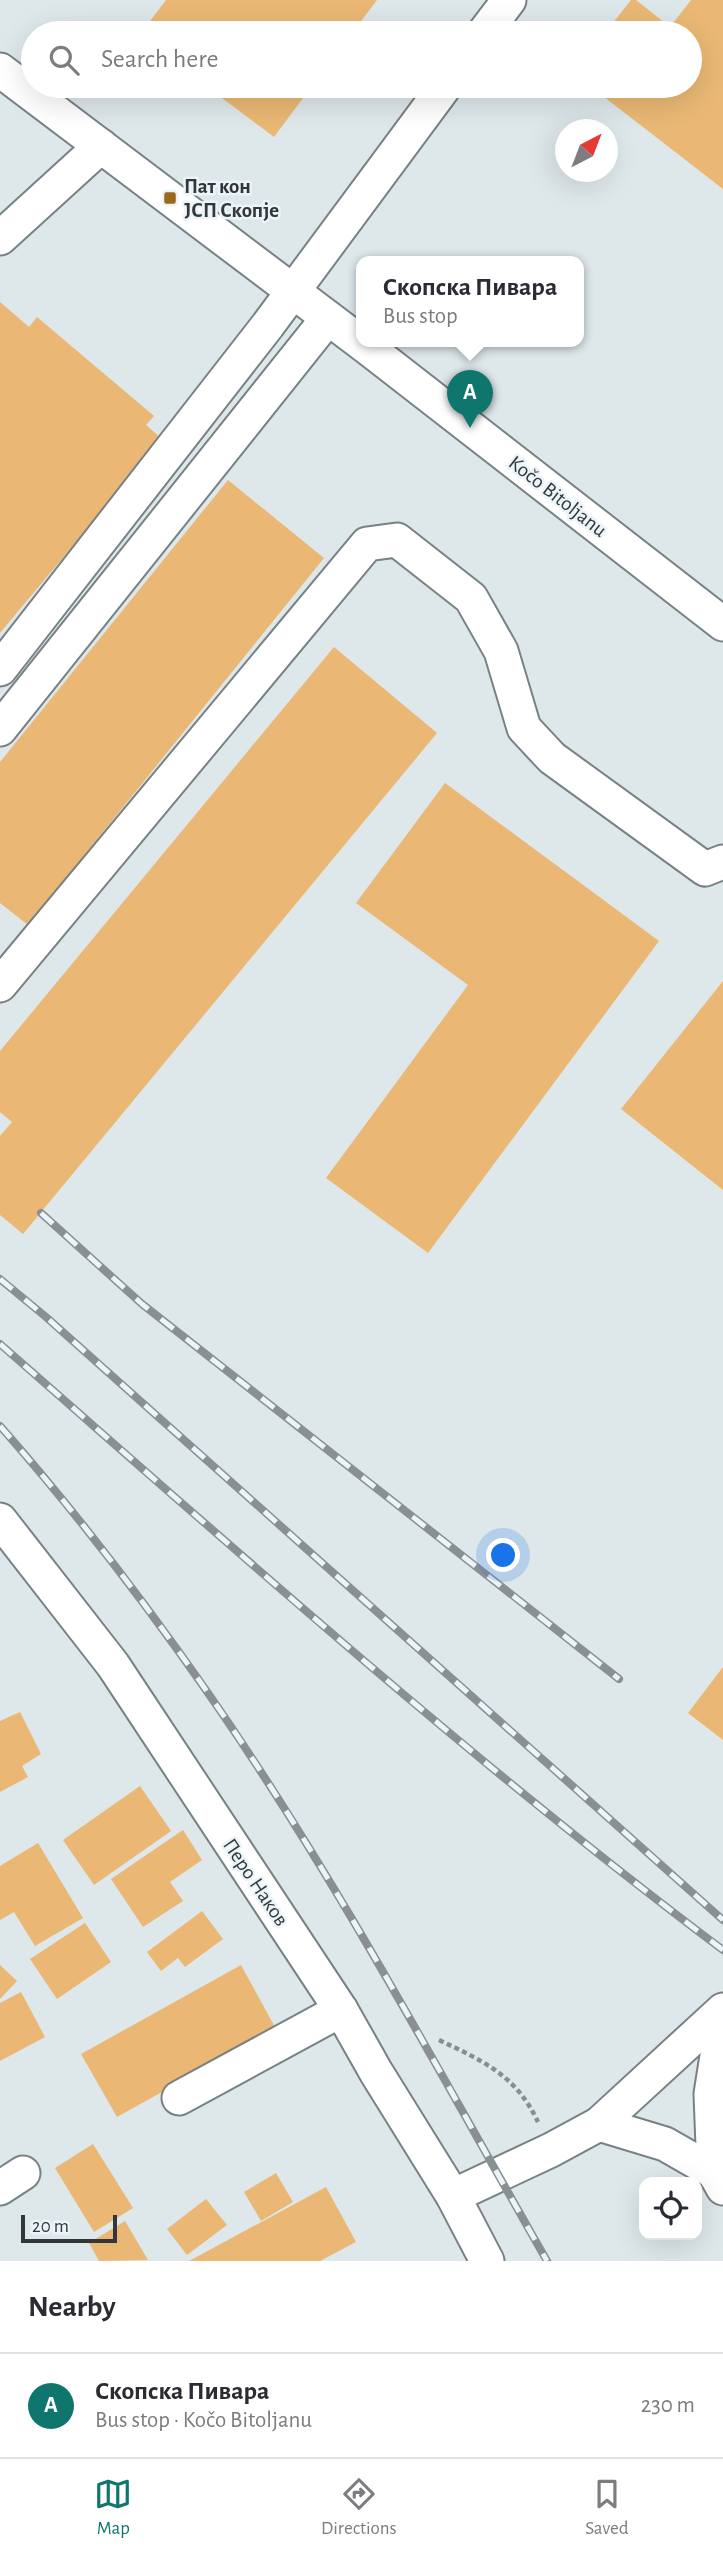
<!DOCTYPE html>
<html lang="en">
<head>
<meta charset="utf-8">
<style>
  body { margin:0; font-family:"Alegreya Sans",sans-serif; background:#f7f7f7; color:#2b2b33 }
  .controls { position:absolute; right:21px; bottom:21px; display:grid; overflow:hidden; border-radius:14px; box-shadow:0 7px 28px #0002 }
  .controls button { width:63px; height:63px; display:grid; place-items:center; padding:0; border:0; border-bottom:2px solid #e1e1e2; background:#fff; color:#2b2b33; font:35px sans-serif }
  .compass { position:absolute; left:555px; top:119px; width:63px; height:63px; border-radius:50%; background:#fff; box-shadow:0 7px 28px #0002; rotate:42deg }
  .scale { position:absolute; left:21px; bottom:18px; width:96px; box-sizing:border-box; padding-left:7px; border:4px solid #343739; border-top:0; font-size:19px; line-height:24px; white-space:nowrap; color:#343739; -webkit-text-stroke:5px #ebf4f8; paint-order:stroke }
  .you { position:absolute; left:504px; top:1556px; width:24px; height:24px; margin:-18px; border:5px solid #fff; border-radius:50%; background:#1a73e8; box-shadow:0 0 0 10px #1a73e833 }
  .badge { display:grid; place-items:center; width:46px; height:46px; border-radius:50%; background:#0f766e; color:#fff; font-size:23px; font-weight:700 }
  .pin { position:absolute; translate:-50% -58px; filter:drop-shadow(0 2px 4px #0008) }
  .pin::after { content:''; position:absolute; top:37px; width:24px; height:21px; background:inherit; clip-path:polygon(0 0,100% 0,50% 100%) }
  .popup { position:absolute; left:356px; top:256px; width:228px; height:91px; box-sizing:border-box; display:grid; place-content:center; border-radius:14px; background:#fff; filter:drop-shadow(0 2px 5px #0005); font-size:23px; white-space:nowrap; color:#7c7c81 }
  .popup b { font-size:26px; color:#2b2b33 }
  .popup::after { content:''; position:absolute; left:50%; top:100%; margin-left:-14px; border:14px solid transparent; border-top-color:#fff }
  .list { margin:0; padding:0; list-style:none }
  h2 { display:flex; justify-content:space-between; align-items:center; height:91px; margin:0; padding:0 28px; font-size:30px }
  h2 small { font-size:23px; font-weight:400; color:#7c7c81 }
  .list li { display:grid; grid-template-columns:46px 1fr auto; gap:21px; align-items:center; box-sizing:border-box; height:105px; padding:0 28px; border-top:2px solid #e1e1e2 }
  .list b { display:block; font-size:26px; white-space:nowrap }
  .list p { margin:0; font-size:23px; white-space:nowrap; color:#7c7c81 }
  .list em { font-size:23px; font-style:normal; color:#7c7c81 }
  .icon { flex:none; width:38px; height:38px; fill:none; stroke:currentColor; stroke-width:2; stroke-linecap:round; stroke-linejoin:round }
  .map { position:relative; flex:none; width:723px; height:2261px; overflow:hidden }
  .search { position:absolute; background:#fff; box-shadow:0 7px 28px #0002; left:21px; right:21px; top:21px; height:77px; display:flex; align-items:center; gap:18px; box-sizing:border-box; padding:0 24px; border-radius:38px; color:#7c7c81; font-size:26px }
  .sheet { height:196px; background:#fff }
  nav { display:flex; justify-content:space-around; align-items:center; box-sizing:border-box; height:98px; border-top:2px solid #e1e1e2; background:#fff; font-size:19px; color:#7c7c81 }
  nav a { display:grid; justify-items:center; gap:4px }
  nav .on { color:#0f766e }
  .map>svg:first-child { display:block }
  .building { fill:#eab874 }
  .lines { fill:none; stroke-linecap:round; stroke-linejoin:round }
  .minor-casing { stroke:#788184; stroke-width:37 }
  .path { stroke:#888e90; stroke-width:4.5; stroke-dasharray:5 3.5; stroke-linecap:butt }
  .minor { stroke:#fff; stroke-width:33 }
  .rail-casing { stroke:#8a9092; stroke-width:8 }
  .rail { stroke:#ebf4f8; stroke-width:5; stroke-dasharray:16; stroke-linecap:butt }
  .poi-dot { fill:#9a691c; stroke:#ebf4f8; stroke-width:2.5 }
  .labels { text-anchor:middle; stroke-width:5; stroke-linejoin:round; paint-order:stroke }
  .poi-label { font-size:21px; font-weight:bold; fill:#343739; stroke:#ebf4f8; text-anchor:start }
  .street-label { font-size:21px; fill:#343739; stroke:#ebf4f8 }
</style>
</head>
<body>
<div class="map">
<svg width="723" height="2261" viewBox="0 0 723 2261">
  <rect width="100%" height="100%" fill="#dee7ea"/>
  <g class="building">
    <polygon points="166,0 377,0 352,33 141,33"/>
    <polygon points="631,0 636,0 670,27 691,0 723,0 723,189 590,86 690,86 690,33 605,33"/>
    <polygon points="206,86 312,86 274,137"/>
    <polygon points="0,302 29,327 37,317 154,416 146,425 162,439 0,633"/>
    <polygon points="228,480 324,558 28,925 0,903 0,762"/>
    <polygon points="334,647 437,733 23,1234 0,1215 0,1136 12,1122 0,1112 0,1051"/>
    <polygon points="445,783 659,941 428,1253 326,1178 468,985 356,903"/>
    <polygon points="723,981 723,1190 621,1109"/>
    <polygon points="723,1667 723,1740 688,1713"/>
    <polygon points="20,1712 41,1754 22,1766 28,1777 0,1792 0,1721"/>
    <polygon points="140,1786 171,1831 94,1885 63,1840"/>
    <polygon points="183,1830 202,1860 170,1882 183,1901 143,1927 111,1879"/>
    <polygon points="38,1843 83,1918 35,1946 14,1912 0,1920 0,1866"/>
    <polygon points="202,1911 223,1939 185,1967 178,1958 161,1971 147,1952"/>
    <polygon points="85,1923 111,1962 57,1999 30,1959"/>
    <polygon points="0,1965 17,1981 0,1999"/>
    <polygon points="241,1965 276,2029 117,2117 81,2054"/>
    <polygon points="21,1992 45,2037 0,2061 0,2003"/>
    <polygon points="93,2144 133,2208 94,2232 55,2168"/>
    <polygon points="276,2173 293,2202 261,2221 244,2192"/>
    <polygon points="326,2187 356,2242 320,2261 189,2261"/>
    <polygon points="206,2199 227,2225 187,2255 167,2229"/>
    <polygon points="125,2221 148,2260 99,2261 89,2243"/>
  </g>
  <g class="lines">
    <g class="minor-casing">
      <g id="minor">
        <polyline points="484,33 509,0"/>
        <polyline points="0,70 368,348 723,624"/>
        <polyline points="0,238 101,146"/>
        <polyline points="0,669 268,325 445,86"/>
        <polyline points="0,729 328,318"/>
        <polyline points="0,985 367,544 397,540 471,598 501,651 524,728 552,758 705,869 723,862"/>
        <polyline points="0,1520 113,1665 341,2010 376,2072 453,2196 487,2261"/>
        <polyline points="723,2018 711,2094 714,2172 723,2188"/>
        <polyline points="179,2098 341,2010"/>
        <polyline points="599,2124 665,2144 714,2172"/>
        <polyline points="0,2188 23,2173"/>
        <polyline points="453,2196 551,2150 599,2124 723,2010"/>
      </g>
    </g>
    <path class="path" d="M439 2040C483 2061 516 2075 538 2122"/>
    <use href="#minor" class="minor"/>
    <g class="rail-casing">
      <g id="rail">
        <polyline points="41,1213 142,1304 619,1679"/>
        <polyline points="0,1279 46,1317 723,1920"/>
        <path d="M0 1344C237 1551 472 1762 723 1950"/>
        <path d="M0 1426C74 1510 144 1601 208 1693 334 1874 438 2070 547 2261"/>
      </g>
    </g>
    <use href="#rail" class="rail"/>
  </g>
  <rect class="poi-dot" x="163" y="191" width="14" height="14" rx="3.5"/>
  <g class="labels">
    <g class="poi-label">
      <text x="184" y="193">Пат кон<tspan x="184" dy="24">ЈСП Скопје</tspan></text>
    </g>
    <g class="street-label">
      <text transform="translate(558 496) rotate(38)" y="7">Kočo Bitoljanu</text>
      <text transform="translate(256 1882) rotate(56)" y="7">Перо Наков</text>
    </g>
  </g>
</svg>
<div class="controls">
<button><svg class="icon" aria-label="locate" viewBox="0 0 24 24"><circle cx="12" cy="12" r="6"/><path d="M12 2v4M12 18v4M2 12h4M18 12h4"/></svg></button>
</div>
<svg class="compass" viewBox="-18 -18 36 36"><path d="M0-13l5 13h-10z" fill="#e53935"/><path d="M0 13l5-13h-10z" fill="#7c7c81"/></svg>
<div class="scale">20 m</div>
<div class="you"></div>
<div class="pin badge" style="left:470px;top:428px">A</div>
<div class="popup"><b>Скопска Пивара</b>Bus stop</div>
<div class="search"><svg class="icon" aria-label="search" viewBox="0 0 24 24"><circle cx="10" cy="10" r="6"/><path d="M15 15l6 6"/></svg>Search here</div>
</div>
<section class="sheet">
<h2>Nearby<small></small></h2>
<ul class="list">
<li><span class="badge">A</span><div><b>Скопска Пивара</b><p>Bus stop · Kočo Bitoljanu</p></div><em>230 m</em></li>
</ul>
</section>
<nav>
<a class="on"><svg class="icon" aria-label="map" viewBox="0 0 24 24"><path d="M3 6l6-2 6 2 6-2v14l-6 2-6-2-6 2zM9 4v14M15 6v14"/></svg>Map</a>
<a><svg class="icon" aria-label="directions" viewBox="0 0 24 24"><path d="M12 3l9 9-9 9-9-9zM9 14v-3h6M13 9l2 2-2 2"/></svg>Directions</a>
<a><svg class="icon" aria-label="saved" viewBox="0 0 24 24"><path d="M7 4h10v16l-5-4-5 4z"/></svg>Saved</a>
</nav>
</body>
</html>
